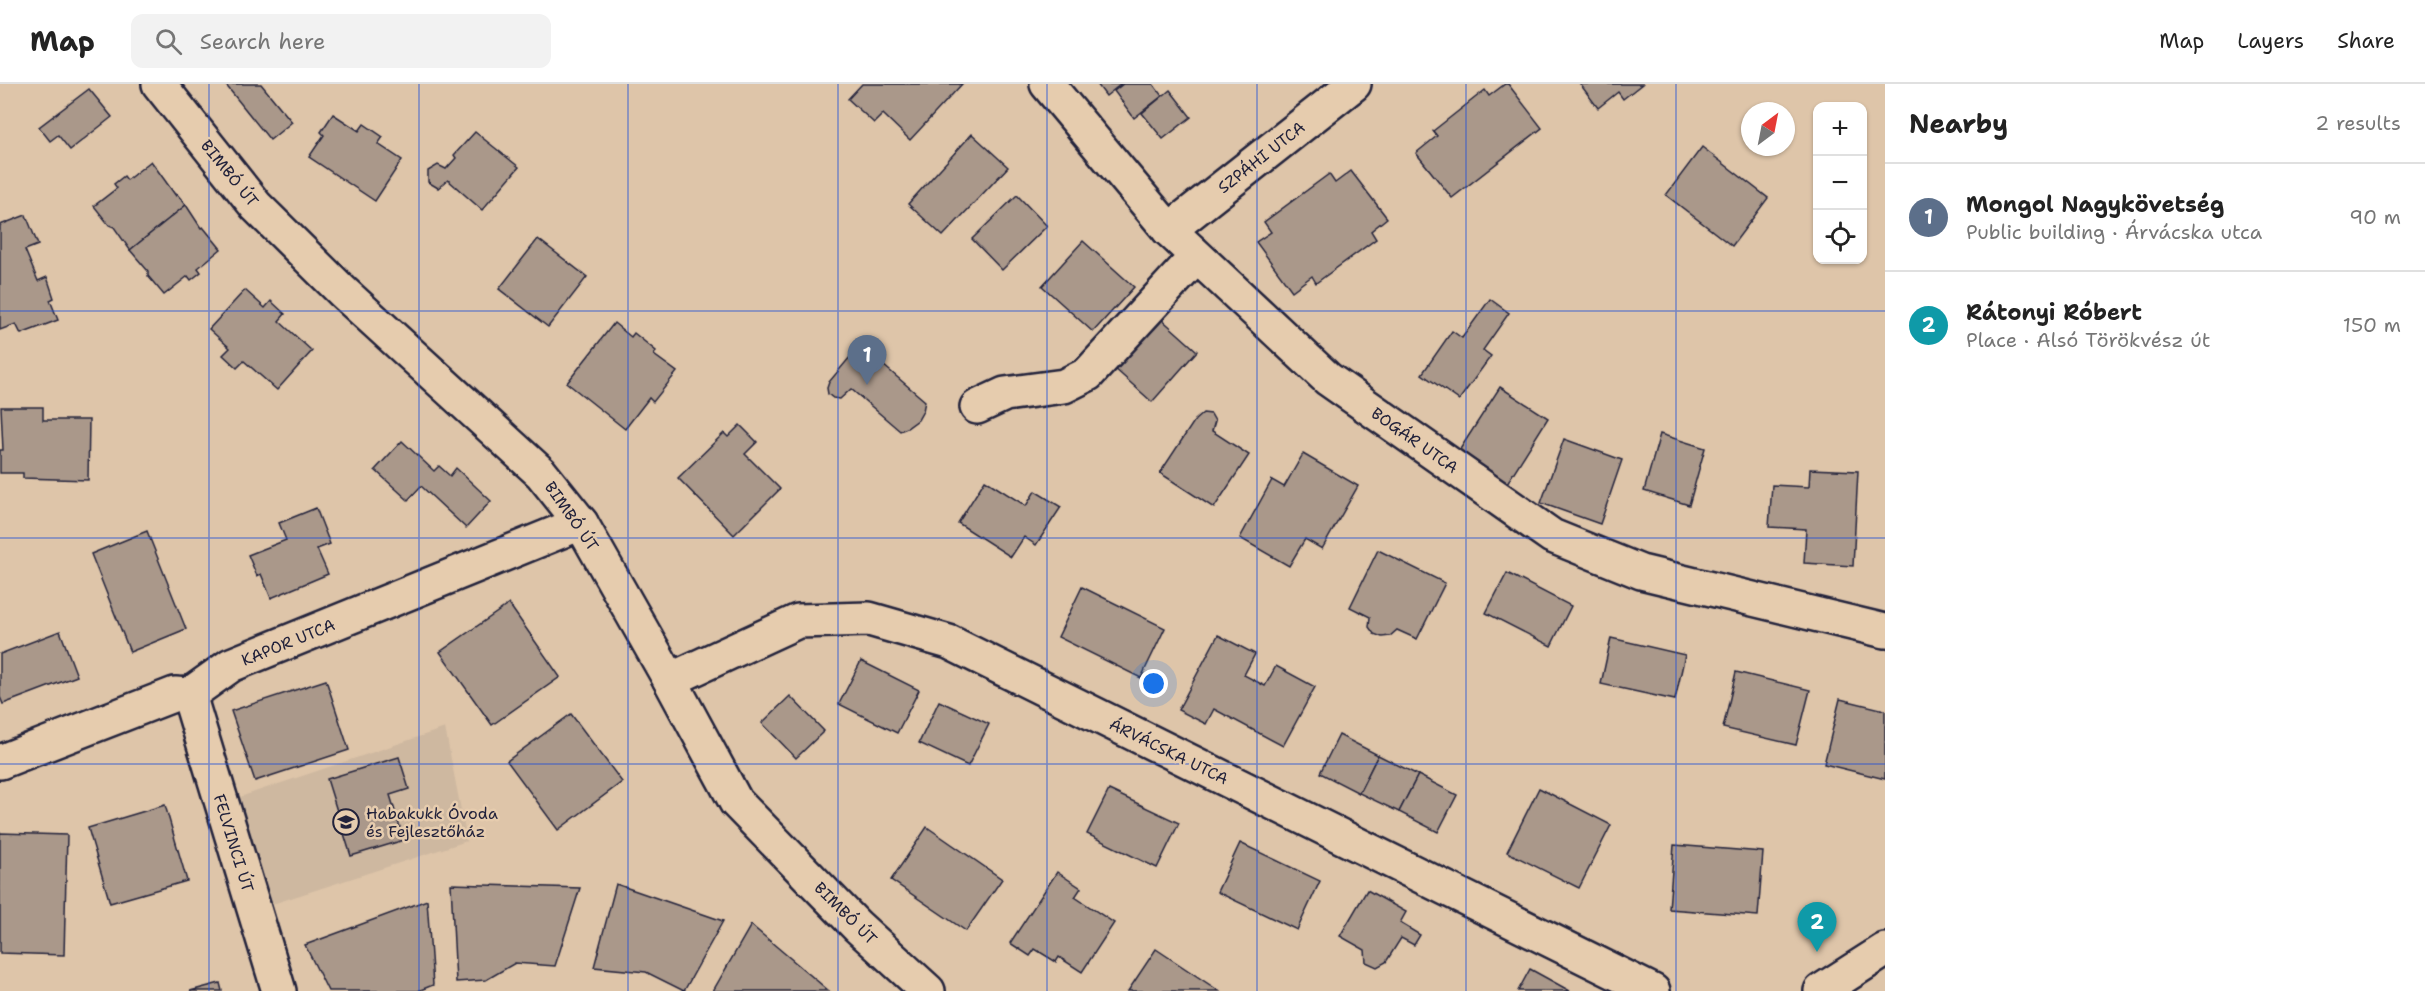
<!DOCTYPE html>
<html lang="en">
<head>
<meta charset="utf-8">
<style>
  body { margin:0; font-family:"Shantell Sans",sans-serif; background:#f2f2f2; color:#222 }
  .controls { position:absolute; right:18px; top:18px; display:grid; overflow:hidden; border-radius:12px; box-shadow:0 2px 4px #0004 }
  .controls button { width:54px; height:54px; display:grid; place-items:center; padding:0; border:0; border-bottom:2px solid #e0e0e0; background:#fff; color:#222; font:30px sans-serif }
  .compass { position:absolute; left:1741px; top:18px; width:54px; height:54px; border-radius:50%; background:#fff; box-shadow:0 2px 4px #0004; rotate:32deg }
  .you { position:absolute; left:1154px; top:600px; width:21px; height:21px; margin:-15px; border:4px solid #fff; border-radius:50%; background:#1a73e8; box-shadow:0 0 0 9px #1a73e833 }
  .badge { display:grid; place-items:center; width:39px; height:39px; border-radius:50%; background:#d93025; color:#fff; font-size:20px; font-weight:700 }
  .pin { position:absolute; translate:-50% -50px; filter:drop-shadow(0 2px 3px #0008) }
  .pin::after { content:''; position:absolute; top:32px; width:21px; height:18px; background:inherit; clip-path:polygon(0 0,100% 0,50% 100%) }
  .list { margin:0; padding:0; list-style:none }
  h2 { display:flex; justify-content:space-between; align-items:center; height:78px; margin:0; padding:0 24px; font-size:26px }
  h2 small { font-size:20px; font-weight:400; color:#767676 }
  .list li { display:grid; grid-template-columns:39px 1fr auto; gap:18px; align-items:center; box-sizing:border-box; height:108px; padding:0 24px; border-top:2px solid #e0e0e0 }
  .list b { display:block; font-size:22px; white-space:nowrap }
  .list p { margin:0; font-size:20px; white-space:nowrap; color:#767676 }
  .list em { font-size:20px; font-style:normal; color:#767676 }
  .icon { flex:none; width:33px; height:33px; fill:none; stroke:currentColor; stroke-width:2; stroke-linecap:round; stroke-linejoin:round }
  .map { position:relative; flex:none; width:1885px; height:907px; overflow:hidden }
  header { display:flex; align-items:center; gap:36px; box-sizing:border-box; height:84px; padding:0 30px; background:#fff; border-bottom:2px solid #e0e0e0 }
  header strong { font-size:28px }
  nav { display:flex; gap:33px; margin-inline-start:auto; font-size:21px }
  .search { width:420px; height:54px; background:#f2f2f2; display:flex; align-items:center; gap:15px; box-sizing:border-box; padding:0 21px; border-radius:12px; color:#767676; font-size:22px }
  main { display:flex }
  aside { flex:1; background:#fff }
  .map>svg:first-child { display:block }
  .built { fill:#ceb8a0 }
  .building { fill:#aa988a; stroke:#22223b; stroke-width:1.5 }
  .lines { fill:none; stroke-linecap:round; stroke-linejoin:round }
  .minor-casing { stroke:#22223b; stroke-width:38 }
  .minor { stroke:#e6ccae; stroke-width:33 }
  .grid { fill:none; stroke:#1d4ed8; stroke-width:1.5; stroke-opacity:0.55 }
  .labels { text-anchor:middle; stroke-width:5; stroke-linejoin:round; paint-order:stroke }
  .street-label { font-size:16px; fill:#22223b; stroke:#e6ccae }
  .poi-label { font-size:16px; fill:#22223b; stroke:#e6ccae; text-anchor:start }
</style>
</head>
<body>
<header>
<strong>Map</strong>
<div class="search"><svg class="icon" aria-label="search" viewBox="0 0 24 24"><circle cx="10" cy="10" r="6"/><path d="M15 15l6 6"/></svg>Search here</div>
<nav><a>Map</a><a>Layers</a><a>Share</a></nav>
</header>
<main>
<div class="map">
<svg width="1885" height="907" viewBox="0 0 1885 907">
  <rect width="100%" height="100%" fill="#dec5a9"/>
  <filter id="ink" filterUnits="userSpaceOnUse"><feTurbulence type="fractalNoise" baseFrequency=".0167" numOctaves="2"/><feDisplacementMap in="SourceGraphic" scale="12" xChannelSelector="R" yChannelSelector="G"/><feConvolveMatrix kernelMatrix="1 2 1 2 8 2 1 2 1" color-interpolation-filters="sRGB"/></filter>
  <g filter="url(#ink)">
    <polygon class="built" points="445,644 467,757 254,826 222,719"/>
    <g class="building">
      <polygon points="225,0 261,0 292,38 270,56"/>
      <polygon points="862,0 962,0 910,56 883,30 874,39 848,15"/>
      <polygon points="1097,0 1121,0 1106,12"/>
      <polygon points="1123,0 1153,0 1162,12 1134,34 1114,7"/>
      <polygon points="1505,0 1508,0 1542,44 1452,114 1416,69 1437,52 1433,47 1485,6 1489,12"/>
      <polygon points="1580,0 1642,0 1623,15 1618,8 1598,24"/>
      <polygon points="89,5 112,33 70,66 58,51 50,57 39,43"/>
      <polygon points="1170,6 1191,33 1163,55 1142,29"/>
      <polygon points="333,30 359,47 364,40 383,53 378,60 402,76 375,117 309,73 324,51 321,48"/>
      <polygon points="475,48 519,83 482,126 448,96 438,104 428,98 428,87 438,81 446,85 456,74 454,71"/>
      <polygon points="972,50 1008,83 943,152 908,120"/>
      <polygon points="1702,63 1768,114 1732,162 1666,111"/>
      <polygon points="151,77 176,112 177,110 186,121 130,166 114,143 109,141 94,122 117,104 114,100 124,92 127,96"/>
      <polygon points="1351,87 1387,134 1371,147 1376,155 1316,199 1312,192 1292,207 1256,158 1271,148 1264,138 1329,90 1335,99"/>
      <polygon points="1017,111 1047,142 1002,186 972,155"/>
      <polygon points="186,121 201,144 203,143 221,165 198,184 201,188 191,196 188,192 164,211 148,192 148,187 130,166"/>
      <polygon points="26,131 38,161 25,166 38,197 47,193 54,214 50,216 58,236 21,250 16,240 0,246 0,141"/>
      <polygon points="538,155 587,193 548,243 499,205"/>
      <polygon points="1083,157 1134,203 1093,248 1042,202"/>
      <polygon points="245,206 265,224 271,217 285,230 279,237 312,267 277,306 244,277 237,284 223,271 230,264 209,245"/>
      <polygon points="1490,215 1509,229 1483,266 1491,272 1459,316 1422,290 1452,247 1462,254"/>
      <polygon points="1158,232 1197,267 1152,318 1113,283"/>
      <polygon points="614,239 631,253 634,249 656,267 654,271 677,288 653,318 649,314 625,345 567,299"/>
      <polygon points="866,254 882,267 876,275 925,317 923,327 918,336 907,344 900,347 851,305 840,315 833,314 828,310 827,304 829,298"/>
      <polygon points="1500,303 1548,334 1504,404 1455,373"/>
      <polygon points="1,323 43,323 43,336 89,336 88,396 23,394 23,389 0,389 0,366 3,366"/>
      <polygon points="1203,329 1211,330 1215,337 1212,347 1249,371 1214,424 1160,389 1195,336"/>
      <polygon points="740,341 757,358 745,370 780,405 734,451 678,394 724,349 728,353"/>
      <polygon points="1660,350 1705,364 1689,421 1644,407"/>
      <polygon points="1564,355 1622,376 1600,440 1541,419"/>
      <polygon points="402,357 434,387 439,382 450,392 456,384 491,417 466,444 421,402 408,416 375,386"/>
      <polygon points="1303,370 1358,402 1322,465 1305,455 1289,482 1240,454 1272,396 1284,403"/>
      <polygon points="1810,385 1858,387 1853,482 1804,479 1806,445 1769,443 1772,401 1809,403"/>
      <polygon points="985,396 1026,422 1035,407 1061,423 1036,461 1024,453 1011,473 958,439"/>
      <polygon points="316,424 330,460 317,465 328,490 271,514 261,490 257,492 248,471 286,456 279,439"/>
      <polygon points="147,447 186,545 130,568 91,470"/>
      <polygon points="1378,466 1445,499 1417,555 1397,546 1390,552 1382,553 1374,550 1369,543 1370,533 1350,523"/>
      <polygon points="1507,489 1571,522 1551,562 1486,529"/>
      <polygon points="1082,503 1165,544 1141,594 1058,553"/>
      <polygon points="509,520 560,593 492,641 440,568"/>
      <polygon points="60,547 77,592 3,620 0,613 0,570"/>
      <polygon points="1218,551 1255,570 1244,591 1265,602 1276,582 1315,603 1283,662 1214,625 1206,640 1178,626"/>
      <polygon points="1611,554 1685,571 1675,616 1601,600"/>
      <polygon points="861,577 919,606 897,649 839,620"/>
      <polygon points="1736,588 1810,606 1796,661 1723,644"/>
      <polygon points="326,596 349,666 255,697 231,627"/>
      <polygon points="790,612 824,647 796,674 762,639"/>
      <polygon points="1840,615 1885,626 1885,695 1824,680"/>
      <polygon points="939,617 989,640 968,682 919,659"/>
      <polygon points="571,630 622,698 558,746 507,677"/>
      <polygon points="1339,651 1378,671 1359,709 1320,689"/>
      <polygon points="1378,671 1418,691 1399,728 1359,709"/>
      <polygon points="399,673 409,705 390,711 404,756 351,772 327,695"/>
      <polygon points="1418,691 1457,711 1438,748 1399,728"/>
      <polygon points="1539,704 1611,741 1579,804 1507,768"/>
      <polygon points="1109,706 1179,739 1157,784 1087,750"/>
      <polygon points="165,721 187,797 110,819 88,744"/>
      <polygon points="927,743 1002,795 966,847 891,796"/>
      <polygon points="0,749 67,751 64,871 0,869"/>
      <polygon points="1240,759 1320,797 1297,846 1217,808"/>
      <polygon points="1674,761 1763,768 1758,832 1669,825"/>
      <polygon points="1057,788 1081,804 1075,813 1114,839 1082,888 1059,873 1056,878 1035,865 1030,872 1010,859"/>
      <polygon points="451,800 580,804 555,882 515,879 486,896 456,898"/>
      <polygon points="616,800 723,837 684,907 646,888 594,883"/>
      <polygon points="1367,806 1406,828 1400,839 1420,851 1414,861 1401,854 1386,878 1377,883 1366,878 1365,866 1340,852"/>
      <polygon points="427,816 433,901 418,907 328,907 305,861"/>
      <polygon points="751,841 829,907 713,907"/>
      <polygon points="1156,865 1219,907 1128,907"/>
      <polygon points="1530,885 1570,907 1518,907"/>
      <polygon points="220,899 222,907 190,907"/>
    </g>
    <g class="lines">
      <g class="minor-casing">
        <g id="minor">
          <polyline points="159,0 256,122 343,208 541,389 581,439 670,596 736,718 857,842 928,907"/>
          <polyline points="1047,0 1169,146 1328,295 1552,452 1641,488 1885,547"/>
          <polyline points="1169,146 1354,0"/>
          <polyline points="977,323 1005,310 1064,302 1088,290 1196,173"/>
          <polyline points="670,596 798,537 869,535 949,558 1653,907"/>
          <polyline points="189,611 279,907"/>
          <polyline points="0,678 175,610 189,611 231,581 581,439"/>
          <polyline points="1821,907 1885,866"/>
        </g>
      </g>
      <use href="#minor" class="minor"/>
    </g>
  </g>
  <path class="grid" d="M209 0V907M419 0V907M628 0V907M838 0V907M1047 0V907M1257 0V907M1466 0V907M1676 0V907M0 227H1885M0 454H1885M0 680H1885"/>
  <defs>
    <g id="school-ring" transform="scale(1.35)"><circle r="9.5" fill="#e6ccae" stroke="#22223b" stroke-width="1.5"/><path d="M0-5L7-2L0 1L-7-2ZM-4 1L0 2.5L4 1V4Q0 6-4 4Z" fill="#22223b"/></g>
  </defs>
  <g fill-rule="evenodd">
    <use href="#school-ring" x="346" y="738"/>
  </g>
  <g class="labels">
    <g class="street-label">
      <text transform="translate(1261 73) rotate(-38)" y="6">SZPÁHI UTCA</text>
      <text transform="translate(230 89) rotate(51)" y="6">BIMBÓ ÚT</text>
      <text transform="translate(1415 356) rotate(35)" y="6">BOGÁR UTCA</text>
      <text transform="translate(572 432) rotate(55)" y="6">BIMBÓ ÚT</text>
      <text transform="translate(288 558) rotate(-22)" y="6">KAPOR UTCA</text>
      <text transform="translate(1169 667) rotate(26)" y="6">ÁRVÁCSKA UTCA</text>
      <text transform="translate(234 759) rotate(73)" y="6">FELVINCI ÚT</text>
      <text transform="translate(846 829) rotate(45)" y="6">BIMBÓ ÚT</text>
    </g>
    <g class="poi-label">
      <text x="366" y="735">Habakukk Óvoda<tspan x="366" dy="18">és Fejlesztőház</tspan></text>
    </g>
  </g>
</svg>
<div class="controls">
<button>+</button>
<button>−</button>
<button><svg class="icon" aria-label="locate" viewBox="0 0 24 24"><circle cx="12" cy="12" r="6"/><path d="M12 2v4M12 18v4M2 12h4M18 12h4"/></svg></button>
</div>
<svg class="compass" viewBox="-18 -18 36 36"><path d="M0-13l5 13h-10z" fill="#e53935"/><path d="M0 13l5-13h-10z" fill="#767676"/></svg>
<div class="you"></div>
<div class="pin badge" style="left:867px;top:301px;background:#5c6f8a">1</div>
<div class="pin badge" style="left:1817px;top:868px;background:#0f9aa8">2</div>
</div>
<aside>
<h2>Nearby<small>2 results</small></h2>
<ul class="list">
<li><span class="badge" style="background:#5c6f8a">1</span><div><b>Mongol Nagykövetség</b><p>Public building · Árvácska utca</p></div><em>90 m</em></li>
<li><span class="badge" style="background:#0f9aa8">2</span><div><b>Rátonyi Róbert</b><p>Place · Alsó Törökvész út</p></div><em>150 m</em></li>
</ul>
</aside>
</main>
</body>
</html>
